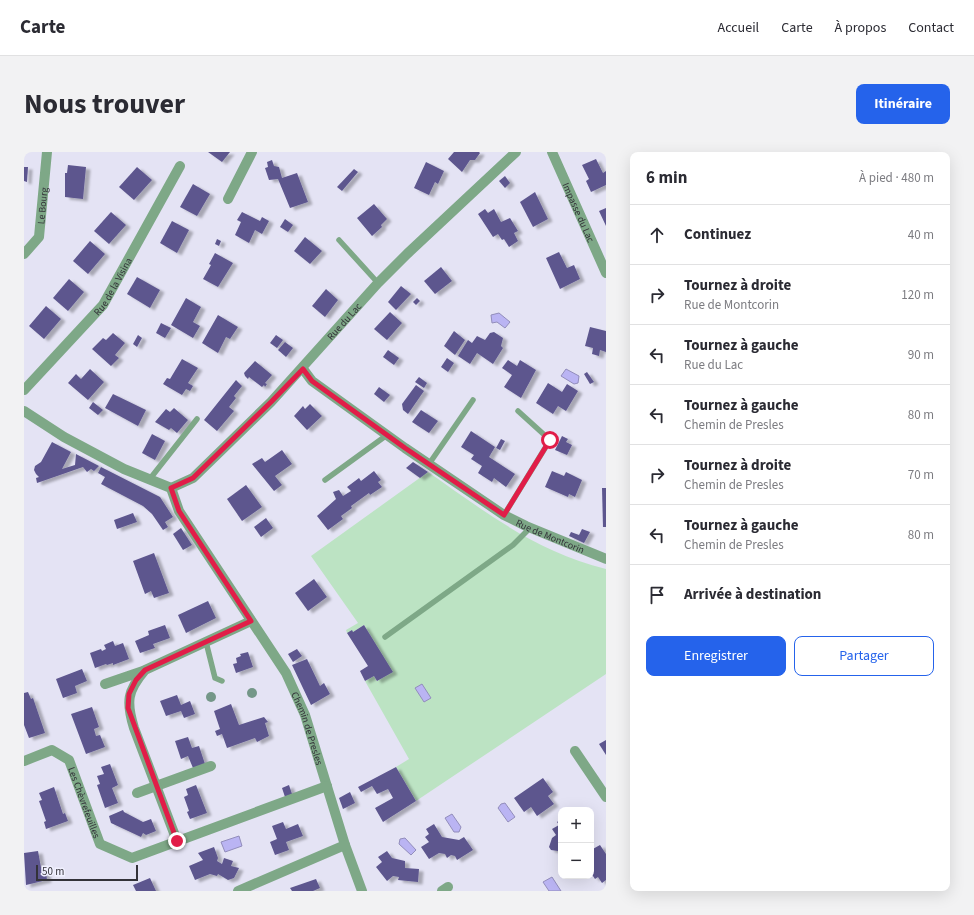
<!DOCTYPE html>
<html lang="fr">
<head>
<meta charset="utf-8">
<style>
  body { margin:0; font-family:"Source Sans 3",sans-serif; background:#f2f2f3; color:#2b2b33 }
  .controls { position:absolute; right:12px; bottom:12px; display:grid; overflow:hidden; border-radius:8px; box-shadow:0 4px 16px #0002 }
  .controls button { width:36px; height:36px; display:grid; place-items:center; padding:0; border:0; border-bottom:1px solid #e1e1e2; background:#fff; color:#2b2b33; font:20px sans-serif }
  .scale { position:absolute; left:12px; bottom:10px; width:102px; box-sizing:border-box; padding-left:4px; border:2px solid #333239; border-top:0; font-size:11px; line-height:14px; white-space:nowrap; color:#333239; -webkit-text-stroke:3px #f1f1ff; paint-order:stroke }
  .stop { position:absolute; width:12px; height:12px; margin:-9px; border:3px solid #e11d48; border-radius:50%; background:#fff }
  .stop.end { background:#e11d48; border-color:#fff; box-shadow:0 1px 4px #0008 }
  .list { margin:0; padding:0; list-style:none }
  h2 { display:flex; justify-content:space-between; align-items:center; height:52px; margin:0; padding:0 16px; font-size:17px }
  h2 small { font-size:13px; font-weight:400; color:#7c7c81 }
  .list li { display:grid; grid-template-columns:26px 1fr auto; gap:12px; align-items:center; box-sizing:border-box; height:60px; padding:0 16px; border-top:1px solid #e1e1e2 }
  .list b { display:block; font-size:15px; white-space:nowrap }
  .list p { margin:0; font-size:13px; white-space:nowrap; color:#7c7c81 }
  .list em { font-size:13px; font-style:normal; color:#7c7c81 }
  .actions { display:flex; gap:8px; padding:12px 16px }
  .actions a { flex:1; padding:9px 0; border:1px solid #2563eb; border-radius:8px; text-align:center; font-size:14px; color:#2563eb }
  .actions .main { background:#2563eb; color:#fff }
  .icon { flex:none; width:22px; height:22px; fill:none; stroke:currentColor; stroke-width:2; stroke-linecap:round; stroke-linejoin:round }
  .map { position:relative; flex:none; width:582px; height:739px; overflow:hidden; border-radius:8px }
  header { display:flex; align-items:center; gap:24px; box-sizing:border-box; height:56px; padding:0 20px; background:#fff; border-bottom:1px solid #e1e1e2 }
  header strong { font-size:19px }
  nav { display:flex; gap:22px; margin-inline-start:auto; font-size:14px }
  .intro { display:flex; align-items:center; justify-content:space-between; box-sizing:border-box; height:96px; padding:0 24px }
  h1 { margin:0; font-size:28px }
  .button { padding:10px 18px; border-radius:8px; background:#2563eb; color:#fff; font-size:14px; font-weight:700 }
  main { display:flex; gap:24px; padding:0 24px }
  aside { flex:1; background:#fff; border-radius:8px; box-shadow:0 4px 16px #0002 }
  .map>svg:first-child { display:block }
  .green { fill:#bce3c3 }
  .water { fill:#bab4f3; stroke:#928dbb }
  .building { fill:#5d568e; filter:url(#shadow) }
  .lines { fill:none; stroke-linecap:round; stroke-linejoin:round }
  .lane { stroke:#7ea887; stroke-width:5.5 }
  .street { stroke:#7ea887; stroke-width:10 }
  .tree { fill:#749788 }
  .route { stroke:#e11d48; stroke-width:5 }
  .labels { text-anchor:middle; stroke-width:4; stroke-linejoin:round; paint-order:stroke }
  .street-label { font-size:10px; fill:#333239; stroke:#f1f1ff }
</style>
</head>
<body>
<header>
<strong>Carte</strong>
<nav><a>Accueil</a><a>Carte</a><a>À propos</a><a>Contact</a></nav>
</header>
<div class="intro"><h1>Nous trouver</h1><a class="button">Itinéraire</a></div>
<main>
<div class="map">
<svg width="582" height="739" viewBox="0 0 582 739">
  <defs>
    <filter id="shadow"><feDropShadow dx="4.5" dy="2.5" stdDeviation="1" flood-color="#0004"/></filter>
  </defs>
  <rect width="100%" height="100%" fill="#e4e3f4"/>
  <path class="green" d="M404 320C463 361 511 399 582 417V522L392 649 372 615 385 607 341 529 350 524 353 529 368 520 340 473 329 480 323 481 322 478 334 471 287 404Z"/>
  <g class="water">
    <polygon points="475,161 486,170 481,176 473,170 468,171 467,163"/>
    <polygon points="542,217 555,224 554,231 550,232 537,224"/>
    <polygon points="398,532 407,546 400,550 391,536"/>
    <polygon points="481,651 491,665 484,670 474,656 477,652"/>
    <polygon points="428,662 437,675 435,680 430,680 421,666"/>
    <polygon points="215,684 218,694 201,700 197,690"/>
    <polygon points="381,686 392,698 387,703 375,692 376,687"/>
    <polygon points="528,725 537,739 525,739 519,730"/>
  </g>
  <g class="building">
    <polygon points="184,0 206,0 198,10"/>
    <polygon points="430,0 455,0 456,1 451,8 446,8 438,20 424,7"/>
    <polygon points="572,7 579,21 582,19 582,33 567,40 562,29 565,27 558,13"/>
    <polygon points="248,8 250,14 255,15 258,26 273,21 284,50 266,56 254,27 245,28 241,16 244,15 243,10"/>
    <polygon points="402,10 420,19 414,32 411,30 405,43 390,36"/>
    <polygon points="44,13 62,15 59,47 41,45 41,21 43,21"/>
    <polygon points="0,15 4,15 3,30 0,29"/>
    <polygon points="113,15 128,28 110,48 95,35"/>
    <polygon points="330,17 334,20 318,39 313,35"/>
    <polygon points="481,24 486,31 481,36 475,29"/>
    <polygon points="169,32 186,42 173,64 156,55"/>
    <polygon points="511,40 524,67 509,75 496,50"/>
    <polygon points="350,52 363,67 357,73 358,75 348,84 333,66"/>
    <polygon points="582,56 582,74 575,59"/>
    <polygon points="461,57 464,61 470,57 477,70 486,66 494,79 490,81 494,89 485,95 480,87 478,88 474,82 469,85 454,62"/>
    <polygon points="87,60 102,73 85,92 70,79"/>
    <polygon points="218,60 236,69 238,65 245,69 238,82 231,78 225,91 211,83 217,70 213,68"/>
    <polygon points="261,67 269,73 264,80 256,75"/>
    <polygon points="148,69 165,78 153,101 136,91"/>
    <polygon points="281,85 298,99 286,112 270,99"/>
    <polygon points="193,87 197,89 195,94 191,92"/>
    <polygon points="66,89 81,102 64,122 49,109"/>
    <polygon points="535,100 543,116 550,113 556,127 536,137 522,106"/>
    <polygon points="191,101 209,111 194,135 179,127 187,113 185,112"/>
    <polygon points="417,115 428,129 411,142 400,129"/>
    <polygon points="113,125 136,138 126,156 103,142"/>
    <polygon points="45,127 60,140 44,159 29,146"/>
    <polygon points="377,134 387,142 372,158 364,150"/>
    <polygon points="302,137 314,148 301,165 288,154"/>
    <polygon points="162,146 177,155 169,170 176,174 169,186 147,173"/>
    <polygon points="393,146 396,149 392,153 389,150"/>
    <polygon points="22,154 37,167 20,187 5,174"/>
    <polygon points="366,160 378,171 363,188 350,177"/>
    <polygon points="194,163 214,175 206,187 202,185 194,201 178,191"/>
    <polygon points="137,171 147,176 141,186 132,181"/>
    <polygon points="566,175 582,179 582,200 576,198 575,204 568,202 569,196 561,194"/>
    <polygon points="430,179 441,188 431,203 420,194"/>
    <polygon points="470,180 479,186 477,194 479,196 469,212 453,201 446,212 434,204 444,188 448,191 453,184 461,188 466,181"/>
    <polygon points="89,181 101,191 91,203 95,206 87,214 68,197 79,186 82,188"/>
    <polygon points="114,183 118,186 113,195 109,192"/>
    <polygon points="252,183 259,188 253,196 246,191"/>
    <polygon points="261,190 269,196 262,205 254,198"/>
    <polygon points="364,198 375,206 370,213 359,205"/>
    <polygon points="423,206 430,211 424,220 417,215"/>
    <polygon points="158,207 174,216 164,231 169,234 166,239 162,237 158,243 139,232 143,226 146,227"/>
    <polygon points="484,208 493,214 496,208 512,218 497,246 480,235 488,223 478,216"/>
    <polygon points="231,209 248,223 241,231 243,232 241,235 240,233 238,235 225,225 224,227 221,224 220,221"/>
    <polygon points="66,217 80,230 64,248 44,231 52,222 57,227"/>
    <polygon points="563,220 570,230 566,232 560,222"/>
    <polygon points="395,225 403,231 400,236 391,230"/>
    <polygon points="212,228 218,234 210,244 212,246 205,255 210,259 193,279 180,268"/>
    <polygon points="524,231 538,240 543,232 554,239 542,259 534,254 529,262 512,251"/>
    <polygon points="392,233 400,239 384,262 379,258 378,252"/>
    <polygon points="355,235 366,243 360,250 350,242"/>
    <polygon points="89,242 122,258 114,274 81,256"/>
    <polygon points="69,250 79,258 74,263 65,256"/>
    <polygon points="286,252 298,264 283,278 270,264 279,254 281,257"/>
    <polygon points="150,256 164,268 153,281 147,276 145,278 131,270 142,257 146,260"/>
    <polygon points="397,258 414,269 405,281 388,270"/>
    <polygon points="447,279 471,295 465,305 491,322 482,335 470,326 468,330 454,321 458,314 447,307 450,303 437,295"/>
    <polygon points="128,282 141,289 131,308 118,301"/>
    <polygon points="538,284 544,287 542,290 548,293 543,303 531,298"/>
    <polygon points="477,287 481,289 476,298 472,296"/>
    <polygon points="28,290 47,300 38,317 51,313 52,302 75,314 70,319 67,317 63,320 59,315 13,331 12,326 15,325 12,322 10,318 11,314 17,310"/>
    <polygon points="258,298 268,312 251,324 258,333 250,339 228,312 238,306 241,310"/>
    <polygon points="389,310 404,320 396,326 382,316"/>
    <polygon points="77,315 136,345 149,365 141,370 144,375 139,378 128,362 119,354 77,332 81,325 74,321"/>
    <polygon points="350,319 357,328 354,330 358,335 346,343 345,341 327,354 328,356 317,364 319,367 304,378 293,364 312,347 309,340 315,338 319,344 327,339 323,335 335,326 337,329"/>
    <polygon points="528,319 540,324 542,320 558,328 551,345 545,342 544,345 521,335"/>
    <polygon points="222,333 238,355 218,369 203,347"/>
    <polygon points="578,336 582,336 582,375 579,375"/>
    <polygon points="109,361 113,370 93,377 90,368"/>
    <polygon points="242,366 249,376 237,385 230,375"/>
    <polygon points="157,376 168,393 159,398 149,382"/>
    <polygon points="558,377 566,380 560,391 545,384 547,380 555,383"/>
    <polygon points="130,401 145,441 130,446 127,439 121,442 109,409"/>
    <polygon points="290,427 303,445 284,459 271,441"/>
    <polygon points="184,449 192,466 162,481 154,463"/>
    <polygon points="141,473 146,486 129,492 131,496 116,501 111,489 125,483 124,479"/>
    <polygon points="340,473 369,520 353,529 350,524 341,529 336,519 344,514 323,481 328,478 329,480"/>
    <polygon points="89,489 91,494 99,491 105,507 89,513 89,511 83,513 82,512 71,516 66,501 77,497 78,499 82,497 80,493"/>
    <polygon points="273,497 278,504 269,510 264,502"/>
    <polygon points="224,500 229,515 212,521 209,512 213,511 212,506 217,504 216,502"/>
    <polygon points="283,507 296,534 300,531 306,542 287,553 268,513"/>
    <polygon points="58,517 63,529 51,534 53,541 39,546 32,527"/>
    <polygon points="4,540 7,547 9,546 21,581 5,586 0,573 0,541"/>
    <polygon points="153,543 157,553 166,549 171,562 160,566 157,559 142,564 136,549"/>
    <polygon points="207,552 215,573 240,565 244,570 241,571 245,584 233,590 231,586 203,596 198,582 193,584 191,579 196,577 190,559"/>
    <polygon points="68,555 75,575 70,577 72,584 76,583 81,595 62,602 47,562"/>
    <polygon points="164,585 168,596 175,594 181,612 169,616 164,604 157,607 151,589"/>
    <polygon points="582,588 582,603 575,592"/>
    <polygon points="86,612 94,633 88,636 94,651 81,656 73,633 76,632 73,624 80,622 77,615"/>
    <polygon points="372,615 392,649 359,670 351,656 369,646 364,637 353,642 348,634 337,640 334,635"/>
    <polygon points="519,626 529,640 524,644 530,652 513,664 507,655 500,660 490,646"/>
    <polygon points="172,633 183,661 166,667 163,660 165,659 160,645 164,643 162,637"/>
    <polygon points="265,633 268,642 261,645 258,636"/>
    <polygon points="30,635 39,662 41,661 44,669 22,677 20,670 22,669 15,649 18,648 15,641"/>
    <polygon points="326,640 331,651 319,657 315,646"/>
    <polygon points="99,658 100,660 119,670 127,667 132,679 122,683 119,681 117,685 87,671 85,664"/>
    <polygon points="537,667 537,697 534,699 527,698 525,695 528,686 532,683 528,677 535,673 533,670"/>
    <polygon points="259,670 262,677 274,672 279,684 262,690 265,698 251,703 246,690 253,687 248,674"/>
    <polygon points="410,672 418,685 435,688 440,685 449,698 433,708 431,704 427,703 423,706 421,702 415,701 405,707 397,695 405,690 401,685 405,682 402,677"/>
    <polygon points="576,693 582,702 582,728 578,731 574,725 571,727 567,721 567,698"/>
    <polygon points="190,695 194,706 193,709 198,712 200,706 209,709 207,714 215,716 210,726 204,728 194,722 193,724 186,722 171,728 165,714 179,708 174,701"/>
    <polygon points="14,699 18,721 22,720 23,728 2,733 0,701"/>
    <polygon points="363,699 368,706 381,709 381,716 395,717 394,730 374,728 375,725 369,724 363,729 352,715 358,710 354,705"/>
    <polygon points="126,726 132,739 112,739 109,733"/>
    <polygon points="292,727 296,736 289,739 268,739 266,736"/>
  </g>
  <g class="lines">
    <g class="lane">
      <polyline points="315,88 354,131"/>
      <polyline points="405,312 449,248"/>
      <polyline points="125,328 173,267"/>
      <polyline points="301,328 363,283"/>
      <polyline points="480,363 526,288 494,259"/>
      <polyline points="361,485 489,393 506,376"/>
      <polyline points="182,490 191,526 198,529"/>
    </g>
    <g class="street">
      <path id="s1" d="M528 0 582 121"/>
      <polyline points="204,47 228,0"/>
      <path id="s2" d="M0 102 15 85 23 0"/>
      <path id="s3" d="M279 217 288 229 381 296 480 363 502 374 582 407"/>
      <path id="s4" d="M0 238 79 153 156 14"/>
      <polyline points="0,259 40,285 100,317 147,336"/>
      <path id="s5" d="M147 336 169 326 247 250 354 131 383 102 492 0"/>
      <path id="s6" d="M147 336 155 359 262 521 281 563 321 693 338 739"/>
      <polyline points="81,532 119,519"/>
      <polyline points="551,599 582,645"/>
      <path id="s7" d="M0 609 28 598 45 608 76 692 108 706 303 634"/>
      <polyline points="113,641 187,614"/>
      <path d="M153 689 110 576C102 550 103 539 121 518L227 469"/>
      <polyline points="214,739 321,693"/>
      <polyline points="418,739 424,735"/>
    </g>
  </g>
  <g class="tree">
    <circle cx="228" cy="541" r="5"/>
    <circle cx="187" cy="545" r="5"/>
  </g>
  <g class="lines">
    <polyline class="route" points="153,689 104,556 105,542 112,528 121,518 227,469 155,359 147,336 169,326 247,250 279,217 288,229 381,296 480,363 526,288"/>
  </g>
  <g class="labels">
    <g class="street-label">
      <text dy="4" stroke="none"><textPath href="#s2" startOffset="54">Le Bourg</textPath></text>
      <text dy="4" stroke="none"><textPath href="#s1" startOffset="66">Impasse du Lac</textPath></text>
      <text dy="4" stroke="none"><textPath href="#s4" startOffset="137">Rue de la Visina</textPath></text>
      <text dy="4" stroke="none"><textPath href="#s5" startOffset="242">Rue du Lac</textPath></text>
      <text dy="4" stroke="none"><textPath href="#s3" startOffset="300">Rue de Montcorin</textPath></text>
      <text dy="4" stroke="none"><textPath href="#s6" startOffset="278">Chemin de Presles</textPath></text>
      <text dy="4" stroke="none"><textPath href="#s7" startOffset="95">Les Chèvrefeuilles</textPath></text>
    </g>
  </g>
</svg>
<div class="controls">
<button>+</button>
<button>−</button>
</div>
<div class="scale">50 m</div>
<div class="stop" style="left:526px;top:288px"></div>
<div class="stop end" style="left:153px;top:689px"></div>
</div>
<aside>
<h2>6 min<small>À pied · 480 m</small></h2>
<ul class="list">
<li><svg class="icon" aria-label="ahead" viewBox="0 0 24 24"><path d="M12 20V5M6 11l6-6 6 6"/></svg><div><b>Continuez</b></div><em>40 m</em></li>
<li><svg class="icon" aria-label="right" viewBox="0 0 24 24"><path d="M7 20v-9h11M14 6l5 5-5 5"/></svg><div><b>Tournez à droite</b><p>Rue de Montcorin</p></div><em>120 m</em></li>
<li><svg class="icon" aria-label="left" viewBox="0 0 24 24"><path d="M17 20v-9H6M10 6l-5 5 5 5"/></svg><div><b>Tournez à gauche</b><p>Rue du Lac</p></div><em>90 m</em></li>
<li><svg class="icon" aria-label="left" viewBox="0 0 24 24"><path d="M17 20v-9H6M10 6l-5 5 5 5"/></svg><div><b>Tournez à gauche</b><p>Chemin de Presles</p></div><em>80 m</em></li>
<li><svg class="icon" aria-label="right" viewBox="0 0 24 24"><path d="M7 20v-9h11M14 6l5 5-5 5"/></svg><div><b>Tournez à droite</b><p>Chemin de Presles</p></div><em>70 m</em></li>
<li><svg class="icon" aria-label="left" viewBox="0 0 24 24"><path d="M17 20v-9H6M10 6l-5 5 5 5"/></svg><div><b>Tournez à gauche</b><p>Chemin de Presles</p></div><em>80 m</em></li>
<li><svg class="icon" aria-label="arrive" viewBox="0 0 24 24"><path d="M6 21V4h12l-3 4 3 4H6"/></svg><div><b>Arrivée à destination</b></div></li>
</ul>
<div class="actions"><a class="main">Enregistrer</a><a>Partager</a></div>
</aside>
</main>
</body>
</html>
